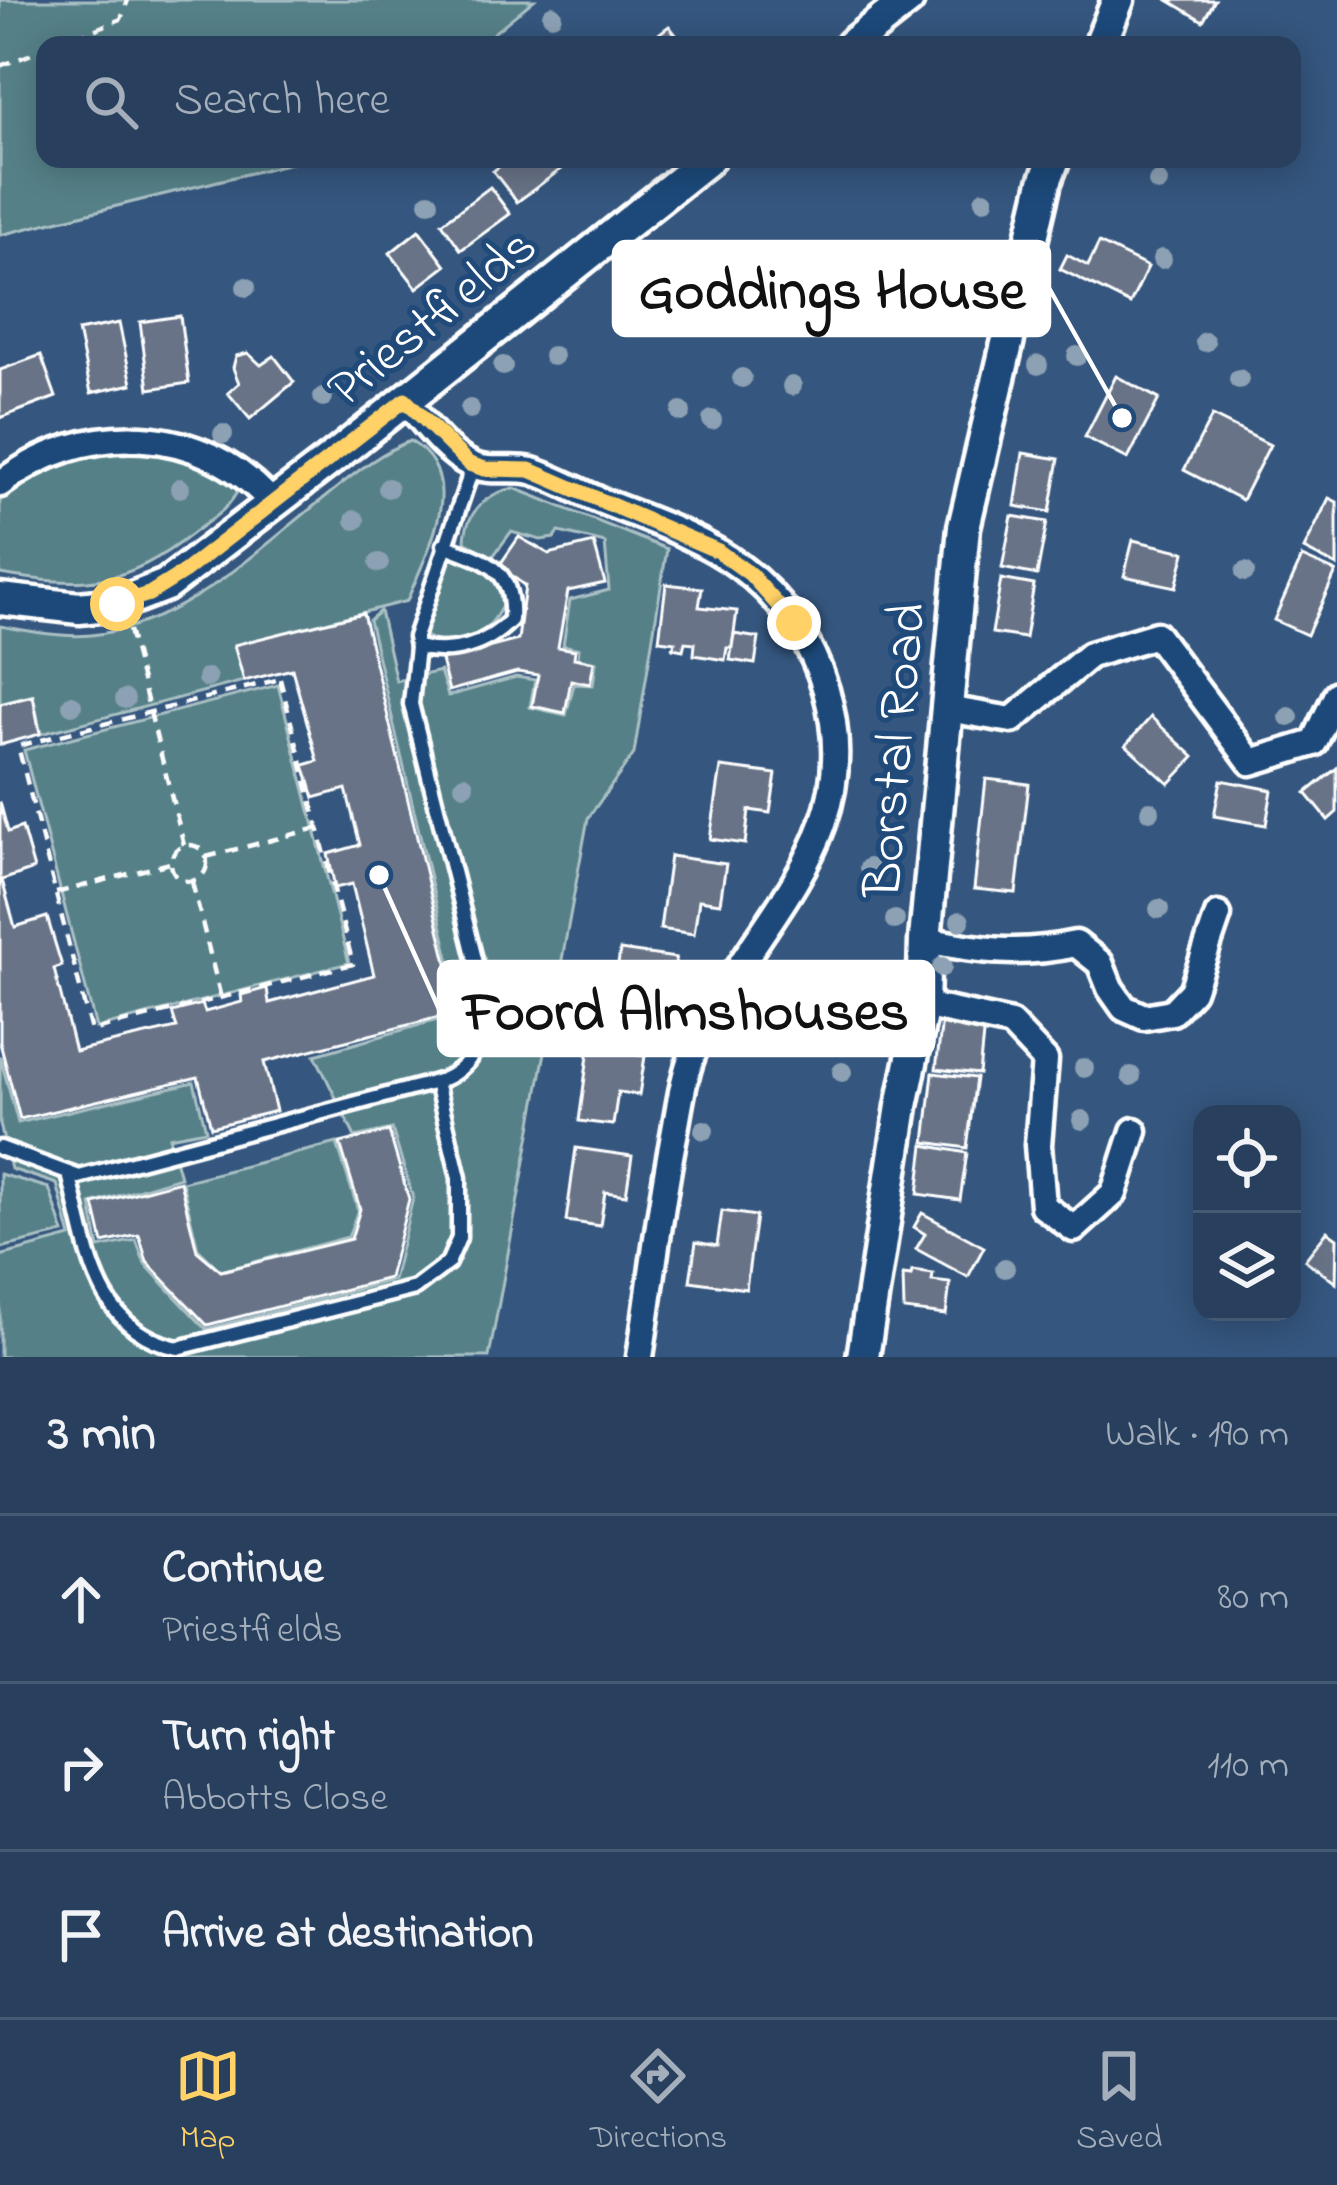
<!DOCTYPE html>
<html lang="en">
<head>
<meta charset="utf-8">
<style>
  body { margin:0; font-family:"Indie Flower",sans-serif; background:#344b67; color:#f1f3f6 }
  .controls { position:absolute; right:36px; bottom:36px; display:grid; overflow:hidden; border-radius:24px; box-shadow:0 6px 30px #0003 }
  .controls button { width:108px; height:108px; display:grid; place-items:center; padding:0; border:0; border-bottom:3px solid #445973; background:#28405e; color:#f1f3f6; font:60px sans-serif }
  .stop { position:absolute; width:36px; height:36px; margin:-27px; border:9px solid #ffd166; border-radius:50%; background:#fff }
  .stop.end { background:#ffd166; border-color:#fff; box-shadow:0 3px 12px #0008 }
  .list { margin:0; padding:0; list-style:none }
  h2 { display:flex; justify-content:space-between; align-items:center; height:156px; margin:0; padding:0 48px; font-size:51px }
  h2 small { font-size:39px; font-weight:400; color:#a5afbc }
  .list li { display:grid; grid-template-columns:78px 1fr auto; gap:36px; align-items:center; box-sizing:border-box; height:168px; padding:0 48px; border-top:3px solid #445973 }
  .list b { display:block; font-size:45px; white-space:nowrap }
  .list p { margin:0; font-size:39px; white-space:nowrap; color:#a5afbc }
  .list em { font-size:39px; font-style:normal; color:#a5afbc }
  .icon { flex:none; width:66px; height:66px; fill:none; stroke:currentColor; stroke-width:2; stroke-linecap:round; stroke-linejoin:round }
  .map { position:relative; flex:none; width:1337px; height:1357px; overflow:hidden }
  .search { position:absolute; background:#28405e; box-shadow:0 6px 30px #0003; left:36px; right:36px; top:36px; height:132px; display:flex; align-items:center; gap:30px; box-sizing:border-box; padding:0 42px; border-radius:24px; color:#a5afbc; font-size:45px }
  .sheet { height:660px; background:#28405e }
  nav { display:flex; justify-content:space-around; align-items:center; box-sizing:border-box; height:168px; border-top:3px solid #445973; background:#28405e; font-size:33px; color:#a5afbc }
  nav a { display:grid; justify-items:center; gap:6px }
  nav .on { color:#ffd166 }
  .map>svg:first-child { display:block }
  .green { fill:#558088; stroke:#aac0c4; stroke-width:3 }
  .building { fill:#677387; stroke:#fff; stroke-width:3 }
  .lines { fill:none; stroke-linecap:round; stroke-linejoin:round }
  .service-casing { stroke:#fff; stroke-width:21 }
  .minor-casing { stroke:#fff; stroke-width:33 }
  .tertiary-casing { stroke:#fff; stroke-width:39 }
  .path { stroke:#fff; stroke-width:4.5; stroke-dasharray:12 9; stroke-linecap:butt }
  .service { stroke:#1f4a7a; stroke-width:12 }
  .minor { stroke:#1f4a7a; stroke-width:24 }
  .tertiary { stroke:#1f4a7a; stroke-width:30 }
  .tree { fill:#8ca1b4 }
  .route { stroke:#ffd166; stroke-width:15 }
  .labels { text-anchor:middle; stroke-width:10; stroke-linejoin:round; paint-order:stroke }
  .street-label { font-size:54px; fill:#fff; stroke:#1f4a7a }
  .leader { fill:none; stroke:#fff; stroke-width:4.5 }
  .callout-dot { fill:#fff; stroke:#1f4a7a; stroke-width:4.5 }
  .callout { fill:#fff; stroke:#fff; stroke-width:4.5 }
  .callout-label { font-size:57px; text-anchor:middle; font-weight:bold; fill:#111 }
</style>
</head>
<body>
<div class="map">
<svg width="1337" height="1357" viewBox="0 0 1337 1357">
  <rect width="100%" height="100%" fill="#35567e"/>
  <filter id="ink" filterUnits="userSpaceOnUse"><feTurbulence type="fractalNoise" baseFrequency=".00833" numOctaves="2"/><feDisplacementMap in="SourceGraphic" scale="24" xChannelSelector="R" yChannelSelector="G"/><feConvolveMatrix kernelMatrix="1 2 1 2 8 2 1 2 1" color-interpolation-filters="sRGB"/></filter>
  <g filter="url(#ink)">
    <g class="green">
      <polygon points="0,0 534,0 479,45 45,45 45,159 307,159 0,235"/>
      <path d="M410 441C471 476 427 551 407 601L235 645 244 681 41 734 33 695 0 704V626C30 631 61 638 91 635 181 626 251 556 319 502 346 481 377 453 410 441Z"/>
      <path d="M153 447 217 469 239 488C230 509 210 520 193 533 124 587 84 588 0 574V497C42 456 98 452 153 447Z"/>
      <path d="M514 488 667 549 634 754 588 818 489 1357H0V1256L71 1237 57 1184 11 1169 0 1124V1056L18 1123 194 1082 206 1130 169 1137 180 1177 91 1204 99 1248 136 1240 145 1264 206 1329 393 1280 413 1198 392 1129 355 1137 315 1055 462 1013 369 620 380 611 396 681 440 671 448 696 516 677 535 680 530 707 566 715 574 684 593 685 596 662 578 658 579 649 563 645 570 600 609 590 605 543 559 532 554 538 541 540 511 532 491 559 465 541C466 512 487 493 514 488Z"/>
      <path d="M448 551 496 578 506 595C495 628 477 640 442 644L423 635Z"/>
      <polygon points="278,685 349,963 96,1028 24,750"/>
      <polygon points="337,1143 358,1210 348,1237 221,1271 198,1249 182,1182"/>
      <polygon points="0,1174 49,1188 64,1233 0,1248"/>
    </g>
    <g class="building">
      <polygon points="1168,0 1215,0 1203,21"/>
      <polygon points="669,26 684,45 644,45"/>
      <polygon points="510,159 552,159 560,170 517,202 493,171"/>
      <polygon points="490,187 510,214 461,250 442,223"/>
      <polygon points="419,230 446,266 417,288 390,253"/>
      <polygon points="1099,243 1148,267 1130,304 1060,269 1067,255 1088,266"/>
      <polygon points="180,316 189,383 149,389 140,322"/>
      <polygon points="119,323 132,384 91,393 78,331"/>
      <polygon points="248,353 261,365 274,356 294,382 250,419 228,393 239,383 233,368 236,356"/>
      <polygon points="41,355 56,397 0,418 0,370"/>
      <polygon points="1116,376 1159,399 1128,459 1085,437"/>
      <polygon points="1212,416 1270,445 1242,500 1184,470"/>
      <polygon points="1023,453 1059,459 1050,512 1015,506"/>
      <polygon points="1329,498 1337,502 1337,566 1304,549"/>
      <polygon points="1012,516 1047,522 1037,575 1002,568"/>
      <polygon points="519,537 549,554 594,543 605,583 568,591 558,647 575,650 574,658 594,662 590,684 571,680 565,713 532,706 538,675 517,672 449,691 441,660 518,640 525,586 499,566"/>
      <polygon points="1133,540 1185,552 1176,587 1124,576"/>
      <polygon points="1302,557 1336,572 1307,635 1274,620"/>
      <polygon points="1001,579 1034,585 1025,638 992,633"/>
      <polygon points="666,584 702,588 699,607 737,611 732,648 727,648 725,660 694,655 695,643 685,642 683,650 673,648 675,642 659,640"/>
      <polygon points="363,613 459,1012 264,1062 276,1111 211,1127 198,1077 20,1119 0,1043 0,802 8,832 22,827 34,869 2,880 15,927 47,917 62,966 54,969 75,1051 177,1028 172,1012 202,1004 205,1012 242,1002 241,995 267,988 269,1003 374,975 352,884 335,888 328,854 360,845 346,789 314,798 304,765 318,761 292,669 244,681 234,645"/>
      <polygon points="734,634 759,638 755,664 730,660"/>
      <polygon points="33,696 40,734 0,745 0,704"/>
      <polygon points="1151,717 1194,757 1169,784 1126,745"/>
      <polygon points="721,767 776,774 770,813 749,810 745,844 710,839"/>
      <polygon points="1337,768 1337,812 1328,820 1306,793"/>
      <polygon points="986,779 1029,784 1016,893 974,889"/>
      <polygon points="1221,780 1272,790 1266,825 1214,816"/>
      <polygon points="670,856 726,864 720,903 699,900 694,934 660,929"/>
      <polygon points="620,950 676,958 670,996 649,994 644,1028 610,1023"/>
      <polygon points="942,1020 984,1025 979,1074 936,1069"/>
      <polygon points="589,1048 645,1056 639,1095 618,1092 613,1125 579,1121"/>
      <polygon points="933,1073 976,1078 967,1148 925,1142"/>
      <polygon points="389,1131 409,1199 389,1278 207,1325 147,1262 139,1235 103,1243 94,1204 180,1181 197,1251 221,1271 351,1239 360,1209 340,1143"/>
      <polygon points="924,1145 967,1153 960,1200 918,1194"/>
      <polygon points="576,1148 632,1156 626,1195 605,1192 600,1226 566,1221"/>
      <polygon points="722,1211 756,1216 746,1289 690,1281 696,1242 717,1246"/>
      <polygon points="922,1213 984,1247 968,1277 916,1249 925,1234 914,1227"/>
      <polygon points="1327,1231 1337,1238 1336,1283 1305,1260"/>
      <polygon points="912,1271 933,1274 932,1281 950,1283 946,1315 904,1310 903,1275 911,1276"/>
    </g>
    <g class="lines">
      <g class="service-casing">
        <g id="service">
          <path d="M417 647C451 656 486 646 511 620 514 568 488 562 444 545"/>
          <path d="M0 1148 79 1177 436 1082C471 1071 490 1035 485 999L411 704 417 647 415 637 473 466"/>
          <path d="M69 1174C88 1246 92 1329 178 1348L415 1288 448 1263 459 1238V1178L436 1082"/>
        </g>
      </g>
      <g class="minor-casing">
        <g id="minor">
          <path d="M405 400C423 421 445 452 470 464 489 474 512 466 532 471 555 478 577 491 599 500 646 519 699 536 739 566 781 597 811 640 826 690 871 846 743 924 693 1053 682 1081 679 1111 673 1141 659 1213 651 1285 640 1357"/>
          <path d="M0 484C84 419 203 422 273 504"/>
          <polyline points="947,709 1012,720 1090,655 1156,635 1251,762 1314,743 1337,694"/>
          <path d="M925 940C982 951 1019 956 1076 944L1100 963 1110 988 1124 1008 1144 1017 1172 1012 1192 991 1218 915"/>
          <polyline points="923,1005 1011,1024 1045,1060 1038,1145 1043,1206 1074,1229 1114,1193 1134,1131"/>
        </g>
      </g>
      <g class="tertiary-casing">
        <g id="tertiary">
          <polyline points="851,45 908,0"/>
          <polyline points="1100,45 1118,0"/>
          <polyline points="0,599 79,608 117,604 166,585 339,453 708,159"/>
          <polyline points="863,1357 902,1106 923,1005 925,940 964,527 1045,182 1054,159"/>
        </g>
      </g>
      <g class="path">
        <polyline points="56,45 121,19 128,0"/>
        <polyline points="0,66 45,49"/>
        <polyline points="129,630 184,845"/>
        <polygon points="280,679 353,964 91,1031 18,746"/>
        <circle cx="189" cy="863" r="18"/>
        <polyline points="206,857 318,828"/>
        <polyline points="192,882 221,998"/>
        <polyline points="56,893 170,863"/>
      </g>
      <use href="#service" class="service"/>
      <use href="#minor" class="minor"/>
      <use href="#tertiary" class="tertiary"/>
    </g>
    <g class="tree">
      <circle cx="552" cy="15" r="10"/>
      <circle cx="1158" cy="182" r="10"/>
      <circle cx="984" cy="200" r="10"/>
      <circle cx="429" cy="202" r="10"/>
      <circle cx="659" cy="252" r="10"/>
      <circle cx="1162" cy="259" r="10"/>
      <circle cx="246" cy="287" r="10"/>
      <circle cx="1205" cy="342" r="10"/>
      <circle cx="553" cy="356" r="10"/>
      <circle cx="1077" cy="356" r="10"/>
      <circle cx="1038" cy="365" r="10"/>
      <circle cx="503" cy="366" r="10"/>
      <circle cx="742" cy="378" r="10"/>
      <circle cx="1239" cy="379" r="10"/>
      <circle cx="792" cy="386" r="10"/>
      <circle cx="323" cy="397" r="10"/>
      <circle cx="470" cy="409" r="10"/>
      <circle cx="681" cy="412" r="10"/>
      <circle cx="712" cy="420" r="10"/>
      <circle cx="223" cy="434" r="10"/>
      <circle cx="180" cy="488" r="10"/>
      <circle cx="388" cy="488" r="10"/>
      <circle cx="355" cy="520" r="10"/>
      <circle cx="379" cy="563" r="10"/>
      <circle cx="1245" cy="572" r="10"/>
      <circle cx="207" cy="678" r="10"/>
      <circle cx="125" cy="699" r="10"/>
      <circle cx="72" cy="705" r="10"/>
      <circle cx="1289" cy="717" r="10"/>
      <circle cx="464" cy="785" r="10"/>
      <circle cx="1150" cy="811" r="10"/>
      <circle cx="869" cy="868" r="10"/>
      <circle cx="1159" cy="909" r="10"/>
      <circle cx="895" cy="920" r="10"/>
      <circle cx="960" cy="921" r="10"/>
      <circle cx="942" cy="967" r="10"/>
      <circle cx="1084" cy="1068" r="10"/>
      <circle cx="842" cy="1072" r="10"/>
      <circle cx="1131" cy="1076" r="10"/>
      <circle cx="1082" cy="1120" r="10"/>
      <circle cx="704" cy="1130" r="10"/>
      <circle cx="1005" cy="1268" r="10"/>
    </g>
  </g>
  <g class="lines" filter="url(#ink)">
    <polyline class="route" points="117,604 149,594 184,572 405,400 469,464 485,469 530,470 718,551 750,574 794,623"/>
  </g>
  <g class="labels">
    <g class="street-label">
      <text transform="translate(430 315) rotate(-39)" y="19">Priestfields</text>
      <text transform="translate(892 750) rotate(-85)" y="19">Borstal Road</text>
    </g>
  </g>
  <path class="leader" d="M1122 418L1049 288M379 875L439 1009"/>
  <g class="callout-dot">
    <circle cx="1122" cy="418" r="12"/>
    <circle cx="379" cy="875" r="12"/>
  </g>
  <g class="callout">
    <rect x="614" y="242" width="435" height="93" rx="12"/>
    <rect x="439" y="962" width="494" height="93" rx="12"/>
  </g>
  <g class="callout-label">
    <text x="832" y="308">Goddings House</text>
    <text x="686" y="1029">Foord Almshouses</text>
  </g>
</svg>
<div class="controls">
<button><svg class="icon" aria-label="locate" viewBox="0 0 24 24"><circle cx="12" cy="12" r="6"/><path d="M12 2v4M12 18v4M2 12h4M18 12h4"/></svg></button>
<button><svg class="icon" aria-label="layers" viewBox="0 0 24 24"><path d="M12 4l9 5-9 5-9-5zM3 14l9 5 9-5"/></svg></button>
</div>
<div class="stop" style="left:117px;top:604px"></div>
<div class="stop end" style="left:794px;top:623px"></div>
<div class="search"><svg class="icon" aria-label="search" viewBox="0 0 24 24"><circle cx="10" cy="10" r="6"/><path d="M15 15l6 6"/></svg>Search here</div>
</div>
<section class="sheet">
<h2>3 min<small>Walk · 190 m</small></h2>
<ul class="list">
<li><svg class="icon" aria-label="ahead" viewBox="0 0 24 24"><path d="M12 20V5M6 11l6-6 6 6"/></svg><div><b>Continue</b><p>Priestfields</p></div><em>80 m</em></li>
<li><svg class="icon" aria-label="right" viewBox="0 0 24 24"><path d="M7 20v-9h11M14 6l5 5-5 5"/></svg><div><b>Turn right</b><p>Abbotts Close</p></div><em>110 m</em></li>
<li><svg class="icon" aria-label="arrive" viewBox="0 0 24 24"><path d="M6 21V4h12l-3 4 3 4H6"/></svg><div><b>Arrive at destination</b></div></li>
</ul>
</section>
<nav>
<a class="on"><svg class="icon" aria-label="map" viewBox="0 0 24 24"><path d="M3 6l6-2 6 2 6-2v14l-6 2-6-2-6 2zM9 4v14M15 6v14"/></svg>Map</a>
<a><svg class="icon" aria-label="directions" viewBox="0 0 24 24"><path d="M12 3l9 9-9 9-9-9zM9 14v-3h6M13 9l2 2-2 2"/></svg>Directions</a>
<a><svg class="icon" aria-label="saved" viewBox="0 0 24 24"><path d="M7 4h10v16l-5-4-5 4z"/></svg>Saved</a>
</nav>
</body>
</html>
